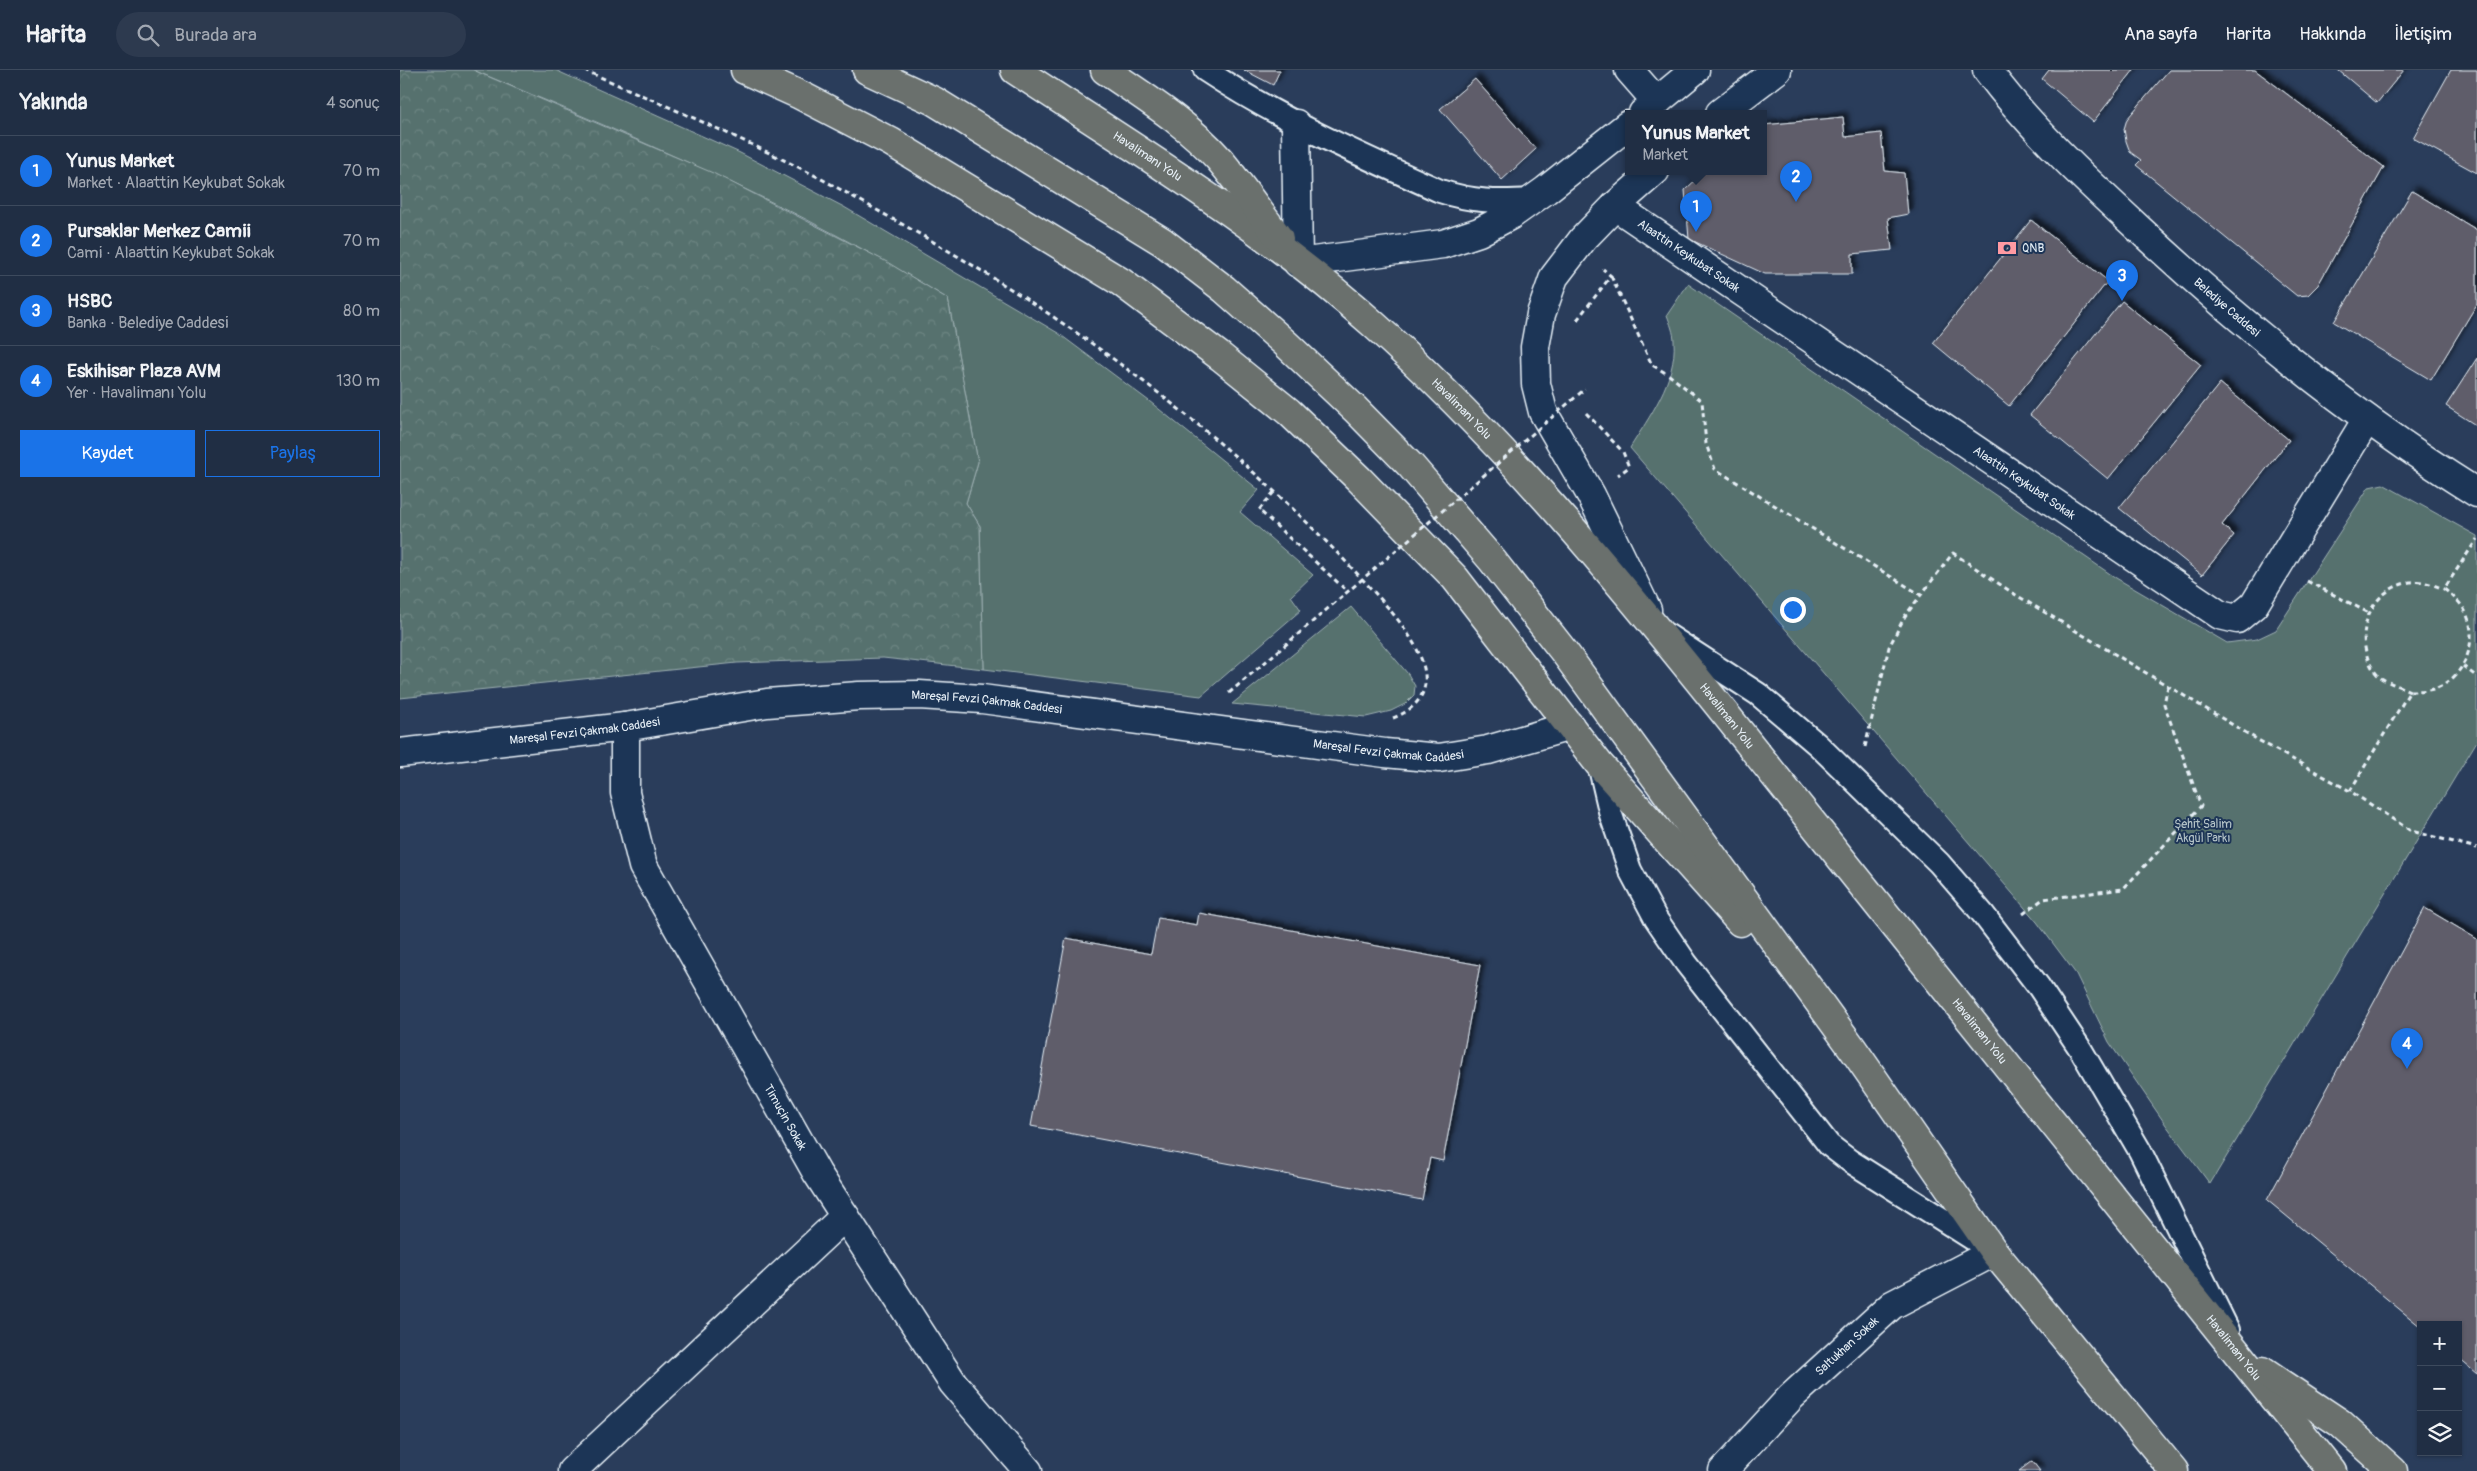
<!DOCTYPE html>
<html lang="tr">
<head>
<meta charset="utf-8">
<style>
  body { margin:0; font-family:Pangolin,sans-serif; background:#2d3a4f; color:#f1f3f6 }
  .controls { position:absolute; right:15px; bottom:15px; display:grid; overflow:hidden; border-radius:0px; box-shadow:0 1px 4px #0004 }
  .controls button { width:45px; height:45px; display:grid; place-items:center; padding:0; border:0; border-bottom:1px solid #3d4a5d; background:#202e44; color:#f1f3f6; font:25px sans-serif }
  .you { position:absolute; left:1392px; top:539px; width:18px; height:18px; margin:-12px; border:4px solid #fff; border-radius:50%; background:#1a73e8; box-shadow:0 0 0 8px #1a73e833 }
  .badge { display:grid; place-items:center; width:32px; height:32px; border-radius:50%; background:#1a73e8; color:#fff; font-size:16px; font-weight:700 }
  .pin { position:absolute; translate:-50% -41px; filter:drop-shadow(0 1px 2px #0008) }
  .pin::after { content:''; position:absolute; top:26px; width:18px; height:15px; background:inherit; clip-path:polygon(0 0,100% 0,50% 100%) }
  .popup { position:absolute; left:1225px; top:40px; width:142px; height:65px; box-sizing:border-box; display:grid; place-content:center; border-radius:0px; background:#202e44; filter:drop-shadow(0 1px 4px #0005); font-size:16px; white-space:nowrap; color:#a2a8b2 }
  .popup b { font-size:19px; color:#f1f3f6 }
  .popup::after { content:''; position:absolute; left:50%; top:100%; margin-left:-10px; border:10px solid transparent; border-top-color:#202e44 }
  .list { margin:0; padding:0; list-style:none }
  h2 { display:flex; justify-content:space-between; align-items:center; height:65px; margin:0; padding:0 20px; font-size:21px }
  h2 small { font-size:16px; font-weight:400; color:#a2a8b2 }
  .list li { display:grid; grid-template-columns:32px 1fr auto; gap:15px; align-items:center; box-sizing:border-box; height:70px; padding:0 20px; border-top:1px solid #3d4a5d }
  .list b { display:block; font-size:19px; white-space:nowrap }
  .list p { margin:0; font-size:16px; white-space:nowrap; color:#a2a8b2 }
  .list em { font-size:16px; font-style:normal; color:#a2a8b2 }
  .actions { display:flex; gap:10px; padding:15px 20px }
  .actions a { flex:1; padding:11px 0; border:1px solid #1a73e8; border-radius:0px; text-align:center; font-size:18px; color:#1a73e8 }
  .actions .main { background:#1a73e8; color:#fff }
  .icon { flex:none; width:28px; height:28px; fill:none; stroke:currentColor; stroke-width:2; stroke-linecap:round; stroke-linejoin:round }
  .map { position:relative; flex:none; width:2077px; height:1401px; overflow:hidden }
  header { display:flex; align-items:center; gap:30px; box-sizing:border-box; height:70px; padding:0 25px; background:#202e44; border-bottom:1px solid #3d4a5d }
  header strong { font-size:24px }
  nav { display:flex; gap:28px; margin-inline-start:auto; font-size:18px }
  .search { width:350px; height:45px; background:#2d3a4f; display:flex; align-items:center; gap:12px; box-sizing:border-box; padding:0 18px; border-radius:28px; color:#a2a8b2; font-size:19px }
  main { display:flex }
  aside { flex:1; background:#202e44 }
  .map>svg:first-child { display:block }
  .green { fill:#56716e; stroke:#9fb1b3 }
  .forest { fill:url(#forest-crowns); stroke:#9fb1b3 }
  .building { fill:#5f5d6b; stroke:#e8f1f8; filter:url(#shadow) }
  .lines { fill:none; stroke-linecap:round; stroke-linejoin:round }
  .lane-casing { stroke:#e8f1f8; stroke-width:26 }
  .street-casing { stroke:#e8f1f8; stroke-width:31 }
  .secondary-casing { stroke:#e8f1f8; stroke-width:31 }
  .highway-casing { stroke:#e8f1f8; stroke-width:31 }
  .path { stroke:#e8f1f8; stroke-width:3; stroke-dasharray:5 4; stroke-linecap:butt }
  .lane { stroke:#1d3557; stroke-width:22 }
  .street { stroke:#1d3557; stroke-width:28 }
  .secondary { stroke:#1d3557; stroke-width:28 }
  .highway { stroke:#6a706d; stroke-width:28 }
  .path-bridge { stroke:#e8f1f8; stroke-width:3; stroke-dasharray:5 4; stroke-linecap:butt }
  .labels { text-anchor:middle; stroke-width:4; stroke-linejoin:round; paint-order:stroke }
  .street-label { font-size:12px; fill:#e8f1f8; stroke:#1d3557 }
  .poi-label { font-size:12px; fill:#e8f1f8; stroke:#1d3557; text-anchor:start }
  .park-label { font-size:12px; fill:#b5c4c8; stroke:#1d3557 }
</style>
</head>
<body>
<header>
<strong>Harita</strong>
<div class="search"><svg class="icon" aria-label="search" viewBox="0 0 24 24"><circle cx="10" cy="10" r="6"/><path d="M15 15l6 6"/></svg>Burada ara</div>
<nav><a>Ana sayfa</a><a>Harita</a><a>Hakkında</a><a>İletişim</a></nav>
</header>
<main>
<aside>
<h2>Yakında<small>4 sonuç</small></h2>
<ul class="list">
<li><span class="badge">1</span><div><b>Yunus Market</b><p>Market · Alaattin Keykubat Sokak</p></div><em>70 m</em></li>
<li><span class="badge">2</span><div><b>Pursaklar Merkez Camii</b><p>Cami · Alaattin Keykubat Sokak</p></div><em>70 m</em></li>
<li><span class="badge">3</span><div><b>HSBC</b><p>Banka · Belediye Caddesi</p></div><em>80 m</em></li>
<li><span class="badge">4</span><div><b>Eskihisar Plaza AVM</b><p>Yer · Havalimanı Yolu</p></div><em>130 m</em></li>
</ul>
<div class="actions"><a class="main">Kaydet</a><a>Paylaş</a></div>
</aside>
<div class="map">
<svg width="2077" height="1401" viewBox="0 0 2077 1401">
  <defs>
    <pattern id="forest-crowns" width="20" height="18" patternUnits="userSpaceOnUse" patternTransform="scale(1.25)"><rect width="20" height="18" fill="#56716e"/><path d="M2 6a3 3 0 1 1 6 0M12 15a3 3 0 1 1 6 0" fill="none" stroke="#6e8683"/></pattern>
    <filter id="shadow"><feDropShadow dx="4.5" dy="-4.5" stdDeviation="2.5" flood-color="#0009"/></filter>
  </defs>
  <rect width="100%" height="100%" fill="#2a3d5b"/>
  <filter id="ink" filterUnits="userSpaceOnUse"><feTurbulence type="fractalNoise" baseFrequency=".02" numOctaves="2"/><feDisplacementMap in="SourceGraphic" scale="10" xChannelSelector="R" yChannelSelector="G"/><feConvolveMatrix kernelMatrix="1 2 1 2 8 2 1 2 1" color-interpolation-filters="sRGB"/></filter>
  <g filter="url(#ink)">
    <g class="green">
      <path d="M73 0H155L340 83 444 137 658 263 749 331 859 420 840 442 913 505 891 526 901 540 801 626 584 599 580 456 566 433 578 392 548 229C398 136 236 68 73 0Z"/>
      <path d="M1288 214 1716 508 1827 573 1857 569 1876 560 1969 417 1983 414 2077 466V671L1810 1114 1766 1055 1709 972 1676 904 1637 852 1230 378C1249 347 1277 310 1274 271 1274 263 1270 253 1267 245Z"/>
      <polygon points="951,537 1008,604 1015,616 1014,625 1005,634 991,641 966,647 832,634"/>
    </g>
    <polygon class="forest" points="0,0 73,0 313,103 487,192 548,229 578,392 566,433 580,456 584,599 483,588 337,593 0,628"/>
    <g class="building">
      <polygon points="844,0 880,0 873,15"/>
      <polygon points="1649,0 1710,0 1712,2 1714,0 1734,0 1693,52 1642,9"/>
      <polygon points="1769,0 1855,0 1984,97 1918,215 1908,225 1897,226 1736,95 1741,90 1730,82 1726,71 1724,59 1727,49"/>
      <polygon points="1938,0 2004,0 1977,33"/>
      <polygon points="2051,0 2077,0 2077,103 2013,68"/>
      <polygon points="1075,9 1136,79 1102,110 1040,39"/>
      <polygon points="1443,47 1445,67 1481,63 1485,101 1504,103 1508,144 1488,148 1492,180 1452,184 1452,204 1365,204 1289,169 1285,120 1305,101 1364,101 1364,55"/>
      <polygon points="2012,121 2077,160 2077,234 2031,310 1934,252"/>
      <polygon points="1631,150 1708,211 1609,336 1533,273"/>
      <polygon points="1722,231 1801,295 1708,409 1630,345"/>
      <polygon points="2077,288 2077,356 2046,336"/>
      <polygon points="1820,313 1889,370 1822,455 1834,465 1802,505 1719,438"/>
      <polygon points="2025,838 2077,869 2077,1304 2058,1288 2058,1255 2021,1255 2021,1257 1867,1130"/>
      <polygon points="799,843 1080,895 1043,1091 1030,1088 1022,1130 631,1056 666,868 751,884 758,848 797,855"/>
      <polygon points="1632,1391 1640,1401 1619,1401"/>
    </g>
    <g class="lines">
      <g class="lane-casing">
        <g id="lane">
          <path d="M805 0C879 49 960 85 1040 121 1073 132 1097 132 1131 130"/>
          <polyline points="1267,565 1358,624 1418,675 1539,793 1583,844 1639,917 1681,980 1740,1081 1828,1260"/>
          <polyline points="1199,694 1211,745 1230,800 1256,849 1286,893 1429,1075 1450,1091 1589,1179"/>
        </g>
      </g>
      <g class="street-casing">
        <g id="street">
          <polyline points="1229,0 1257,32"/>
          <polyline points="896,54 898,193"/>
          <path id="s1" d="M1215 136 1820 545 1837 549 1854 535 1967 349"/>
          <path id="s2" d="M225 657V723L243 796 417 1103 553 1313 628 1401"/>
          <polyline points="172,1401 445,1146"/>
          <path id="s3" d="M1323 1401 1391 1327 1492 1235 1594 1182"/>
        </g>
      </g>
      <g class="secondary-casing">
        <g id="secondary">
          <path id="s4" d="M1587 0C1630 58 1685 109 1738 158 1843 256 1955 347 2077 423"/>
          <polyline points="1243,43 1295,0"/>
          <polyline points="1320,43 1377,0"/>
          <polyline points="898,193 1043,174 1079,162 1111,145 1146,120 1228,55"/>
          <polyline points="1247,540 1191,425 1143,342 1136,314 1135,277 1141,244 1154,207 1183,169 1215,136 1255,101"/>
          <path id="s5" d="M0 683 225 657 367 633 459 626 519 625 582 629 985 683 1039 688 1088 680 1170 656"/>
        </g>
      </g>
      <g class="highway-casing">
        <g id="highway">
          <polyline points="345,0 400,25 491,72 721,212 821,287 889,342 959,409 1055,508 1199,694 1340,852"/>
          <polyline points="467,0 534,31 763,172 824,219 885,273 955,339 1011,396 1092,490 1165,583 1453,979 1594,1182 1774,1401"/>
          <path id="s6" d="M615 0C737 80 863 156 972 253 1139 402 1275 582 1415 756 1587 971 1760 1185 1932 1401"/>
          <path d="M705 0C744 27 787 53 819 89 840 114 859 142 879 168"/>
          <polyline points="1862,1301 1940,1353 1993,1401"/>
        </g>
      </g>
      <g class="path">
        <path d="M184 0C255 31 328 62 398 97 429 112 460 131 491 148 672 248 835 369 975 523 1005 556 1061 621 993 648"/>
        <polyline points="1211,206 1252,295 1269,305 1302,331 1306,374 1315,399 1521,525"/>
        <polyline points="1177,250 1211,206 1203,199"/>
        <polyline points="1186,343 1223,382 1229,397 1218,405"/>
        <polyline points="874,422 859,440 947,521"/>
        <polyline points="1907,511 1969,543"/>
        <polyline points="2063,596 2077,607"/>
        <path d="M2010 621C2001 617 1989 613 1981 608 1973 602 1968 591 1966 582 1958 550 1977 518 2010 512 2022 510 2033 515 2044 519"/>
        <polyline points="1465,677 1489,577 1505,546 1553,483 1616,525 1858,670 1950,721 2011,761 2077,778"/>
        <path d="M1950 721 2010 621C2021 621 2033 621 2043 615 2065 603 2077 571 2068 548 2064 535 2054 527 2044 519L2077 469"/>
        <polyline points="1623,844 1643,829 1723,819 1801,736 1764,634 1768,616"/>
      </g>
      <use href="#lane" class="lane"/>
      <use href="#street" class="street"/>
      <use href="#secondary" class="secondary"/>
      <use href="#highway" class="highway"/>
      <polyline class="path-bridge" points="829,623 1185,319"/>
    </g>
  </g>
  <defs>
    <g id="bank-bare" transform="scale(1.5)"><path d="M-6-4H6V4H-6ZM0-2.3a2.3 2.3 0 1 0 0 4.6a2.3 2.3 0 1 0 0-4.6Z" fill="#ff9aa2" stroke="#1d3557" stroke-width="2.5" paint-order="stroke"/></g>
  </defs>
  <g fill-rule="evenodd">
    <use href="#bank-bare" x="1607" y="178"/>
  </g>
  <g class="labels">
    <g class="street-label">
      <text dy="4" stroke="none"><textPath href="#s6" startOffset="158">Havalimanı Yolu</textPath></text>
      <text dy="4" stroke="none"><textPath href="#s1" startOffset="89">Alaattin Keykubat Sokak</textPath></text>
      <text dy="4" stroke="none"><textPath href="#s4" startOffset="338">Belediye Caddesi</textPath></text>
      <text dy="4" stroke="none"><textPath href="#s6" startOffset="562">Havalimanı Yolu</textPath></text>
      <text dy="4" stroke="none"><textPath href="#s1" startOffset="494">Alaattin Keykubat Sokak</textPath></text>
      <text dy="4" stroke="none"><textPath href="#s5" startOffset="591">Mareşal Fevzi Çakmak Caddesi</textPath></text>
      <text dy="4" stroke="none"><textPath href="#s6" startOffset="968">Havalimanı Yolu</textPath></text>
      <text dy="4" stroke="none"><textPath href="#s5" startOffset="186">Mareşal Fevzi Çakmak Caddesi</textPath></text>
      <text dy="4" stroke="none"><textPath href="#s5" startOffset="996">Mareşal Fevzi Çakmak Caddesi</textPath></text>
      <text dy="4" stroke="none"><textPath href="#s6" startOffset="1372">Havalimanı Yolu</textPath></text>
      <text dy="4" stroke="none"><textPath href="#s2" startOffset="430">Timuçin Sokak</textPath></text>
      <text dy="4" stroke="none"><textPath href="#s3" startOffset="176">Saltukhan Sokak</textPath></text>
      <text dy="4" stroke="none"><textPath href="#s6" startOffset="1778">Havalimanı Yolu</textPath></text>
    </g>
    <g class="poi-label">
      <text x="1622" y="182">QNB</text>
    </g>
    <g class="park-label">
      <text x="1803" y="758">Şehit Salim<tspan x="1803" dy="14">Akgül Parkı</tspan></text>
    </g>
  </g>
</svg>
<div class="controls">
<button>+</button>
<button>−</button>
<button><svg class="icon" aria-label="layers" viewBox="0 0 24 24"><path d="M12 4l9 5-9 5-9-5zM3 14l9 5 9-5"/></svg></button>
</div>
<div class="you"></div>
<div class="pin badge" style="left:1296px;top:162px">1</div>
<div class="popup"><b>Yunus Market</b>Market</div>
<div class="pin badge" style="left:1396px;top:132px">2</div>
<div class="pin badge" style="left:1722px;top:231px">3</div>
<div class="pin badge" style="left:2007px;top:999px">4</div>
</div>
</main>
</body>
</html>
